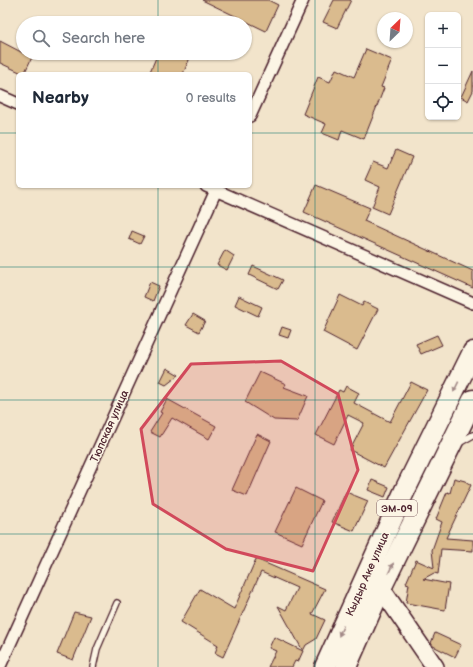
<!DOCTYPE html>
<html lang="en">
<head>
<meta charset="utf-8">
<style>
  body { margin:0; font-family:"Balsamiq Sans",sans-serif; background:#f6f6f7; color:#1f2937 }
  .controls { position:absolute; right:12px; top:12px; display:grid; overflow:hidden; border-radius:6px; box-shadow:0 1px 3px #0004 }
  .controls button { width:36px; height:36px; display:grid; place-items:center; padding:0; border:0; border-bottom:1px solid #e0e1e3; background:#fff; color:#1f2937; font:20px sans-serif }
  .compass { position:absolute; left:377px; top:12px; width:36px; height:36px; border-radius:50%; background:#fff; box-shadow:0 1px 3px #0004; rotate:25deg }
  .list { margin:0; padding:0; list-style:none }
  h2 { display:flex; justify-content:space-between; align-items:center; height:52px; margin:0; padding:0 16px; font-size:17px }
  h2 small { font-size:13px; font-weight:400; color:#747a83 }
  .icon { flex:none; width:22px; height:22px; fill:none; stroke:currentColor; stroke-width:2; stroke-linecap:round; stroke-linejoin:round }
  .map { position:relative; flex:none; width:473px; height:667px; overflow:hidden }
  .search { position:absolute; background:#fff; box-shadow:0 1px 3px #0004; left:16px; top:16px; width:236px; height:44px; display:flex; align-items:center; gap:10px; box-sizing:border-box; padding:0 14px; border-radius:22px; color:#747a83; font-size:15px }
  .panel { position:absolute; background:#fff; box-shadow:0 1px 3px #0004; left:16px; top:72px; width:236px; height:116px; border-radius:6px }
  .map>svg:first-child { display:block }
  .building { fill:#dabb8e; stroke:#4a1f2b }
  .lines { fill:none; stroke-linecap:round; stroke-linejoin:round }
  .lane-casing { stroke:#4a1f2b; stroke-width:8 }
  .street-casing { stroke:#4a1f2b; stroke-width:14 }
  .primary-casing { stroke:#4a1f2b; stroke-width:20 }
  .highway-casing { stroke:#4a1f2b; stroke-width:23 }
  .lane { stroke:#fcf5e5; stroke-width:5.5 }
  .street { stroke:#fcf5e5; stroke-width:11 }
  .primary { stroke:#fcf5e5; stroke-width:17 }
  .highway { stroke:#fcf5e5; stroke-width:20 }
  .oneway { fill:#a38a88 }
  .marked { fill:#d1495b; fill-opacity:0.2; stroke:#d1495b; stroke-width:3; stroke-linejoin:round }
  .grid { fill:none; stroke:#0f766e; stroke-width:1; stroke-opacity:0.55 }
  .labels { text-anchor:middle; stroke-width:3; stroke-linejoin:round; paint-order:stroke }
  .shield { fill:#fcf5e5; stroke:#7f5f63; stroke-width:1 }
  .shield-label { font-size:10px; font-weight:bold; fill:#4a1f2b }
  .street-label { font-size:11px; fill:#4a1f2b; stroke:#fcf5e5 }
</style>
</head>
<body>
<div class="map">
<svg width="473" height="667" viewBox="0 0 473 667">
  <rect width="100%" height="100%" fill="#f2e4cb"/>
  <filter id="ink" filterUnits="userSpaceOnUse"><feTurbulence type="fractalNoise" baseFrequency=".025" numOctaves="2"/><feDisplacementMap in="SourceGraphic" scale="8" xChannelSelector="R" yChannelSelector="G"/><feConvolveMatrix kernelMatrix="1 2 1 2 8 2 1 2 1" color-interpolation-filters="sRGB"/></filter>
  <g filter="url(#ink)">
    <g class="building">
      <polygon points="202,0 268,0 278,5 266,31"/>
      <polygon points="334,0 351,0 337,28 323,22"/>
      <polygon points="0,41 23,53 34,53 24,74 0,63"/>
      <polygon points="366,49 392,60 381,87 384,88 379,101 364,139 342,130 339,140 322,133 326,124 303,114 318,77 330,82 336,69 354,77"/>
      <polygon points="158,53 192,53 183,74 149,74"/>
      <polygon points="473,71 473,91 468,101 461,97"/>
      <polygon points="396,150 412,157 388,214 372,207 380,187 365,180 373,162 388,168"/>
      <polygon points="316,185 370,208 364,221 473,271 473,288 304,212"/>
      <polygon points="132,231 144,236 140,244 129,239"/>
      <polygon points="225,250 234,256 227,270 217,265"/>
      <polygon points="253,266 283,280 278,289 249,275"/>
      <polygon points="150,282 159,286 153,301 144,297"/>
      <polygon points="340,295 362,306 364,302 378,309 357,350 323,332"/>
      <polygon points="239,296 262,307 258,316 235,305"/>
      <polygon points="193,314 205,321 199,332 186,325"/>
      <polygon points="282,327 291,330 288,338 279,335"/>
      <polygon points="437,335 442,345 421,354 416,344"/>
      <polygon points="167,368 179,375 166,385 160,382"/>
      <polygon points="260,372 286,384 284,387 308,396 297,421 274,420 245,402"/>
      <polygon points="411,382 427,390 384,468 350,450 364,423 348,415 334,444 316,435 339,390 343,392 346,386 359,393 354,403 390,422"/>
      <polygon points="167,399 216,426 209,439 172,418 160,437 150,432 162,413 160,412"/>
      <polygon points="257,434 271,441 247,496 232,490"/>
      <polygon points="454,478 465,481 471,485 446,538 473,540 473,551 441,549 438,574 434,573 423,579 449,584 445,610 406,603 409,584 406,583 416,560 434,568 432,550 442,522 436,519 447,492 450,493"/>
      <polygon points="372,480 389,487 385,497 368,490"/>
      <polygon points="296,488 322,501 302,544 275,532"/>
      <polygon points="346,492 368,501 354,531 332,522"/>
      <polygon points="256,559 325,589 312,614 325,620 316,639 306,645 303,651 278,606 286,610 297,588 261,572 223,657 215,653 218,645 181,622 200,589 234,609"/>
      <polygon points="74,612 91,616 73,660 57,654"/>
      <polygon points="435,633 461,645 455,657 433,646 431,643"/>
      <polygon points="274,637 303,651 298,662 295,661 292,667 268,667 276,651 269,648"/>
    </g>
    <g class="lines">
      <g class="lane-casing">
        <g id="lane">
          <polyline points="459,443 473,435"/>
          <polyline points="93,667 97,649 117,603"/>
        </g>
      </g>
      <g class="street-casing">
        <g id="street">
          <polyline points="0,96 18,104"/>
          <polyline points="250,116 303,0"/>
          <polyline points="206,186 473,303"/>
          <polyline points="0,666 218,186"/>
        </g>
      </g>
      <g class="primary-casing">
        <polyline id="primary" points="372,583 381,588 435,667"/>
      </g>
      <g class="highway-casing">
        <g id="highway">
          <polyline points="325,667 405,490 473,352"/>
          <polyline points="346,667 381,588 473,400"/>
        </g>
      </g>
      <use href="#lane" class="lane"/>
      <use href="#street" class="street"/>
      <use href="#primary" class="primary"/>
      <use href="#highway" class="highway"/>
    </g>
    <defs><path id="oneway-solid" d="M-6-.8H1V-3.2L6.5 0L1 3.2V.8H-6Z"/></defs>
    <g class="oneway">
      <use href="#oneway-solid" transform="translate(456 387) rotate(116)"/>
      <use href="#oneway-solid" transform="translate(391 568) rotate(-64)"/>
      <use href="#oneway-solid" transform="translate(341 631) rotate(114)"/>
    </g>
  </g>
  <path class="marked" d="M281 361 338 394 358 470 313 571 226 549 153 504 141 429 191 364Z"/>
  <path class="grid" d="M158 0V23M315 0V667M158 53V74M0 133H18M250 133H473M158 186V667M0 267H473M0 400H473M0 534H473"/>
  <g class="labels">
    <rect class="shield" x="377" y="500" width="40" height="16" rx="3"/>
    <g class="shield-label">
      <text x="397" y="512">ЭМ-09</text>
    </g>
    <g class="street-label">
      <text transform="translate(109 426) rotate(-66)" y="4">Тюпская улица</text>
      <text transform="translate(367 574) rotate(-66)" y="4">Кыдыр Аке улица</text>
    </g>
  </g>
</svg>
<div class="controls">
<button>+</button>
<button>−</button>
<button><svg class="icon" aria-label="locate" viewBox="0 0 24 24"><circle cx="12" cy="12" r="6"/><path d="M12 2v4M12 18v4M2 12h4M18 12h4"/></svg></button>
</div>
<svg class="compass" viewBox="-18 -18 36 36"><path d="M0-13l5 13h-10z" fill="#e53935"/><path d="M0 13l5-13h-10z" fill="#747a83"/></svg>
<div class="search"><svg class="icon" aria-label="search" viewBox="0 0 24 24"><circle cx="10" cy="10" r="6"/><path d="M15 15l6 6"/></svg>Search here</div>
<section class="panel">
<h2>Nearby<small>0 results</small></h2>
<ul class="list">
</ul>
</section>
</div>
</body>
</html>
